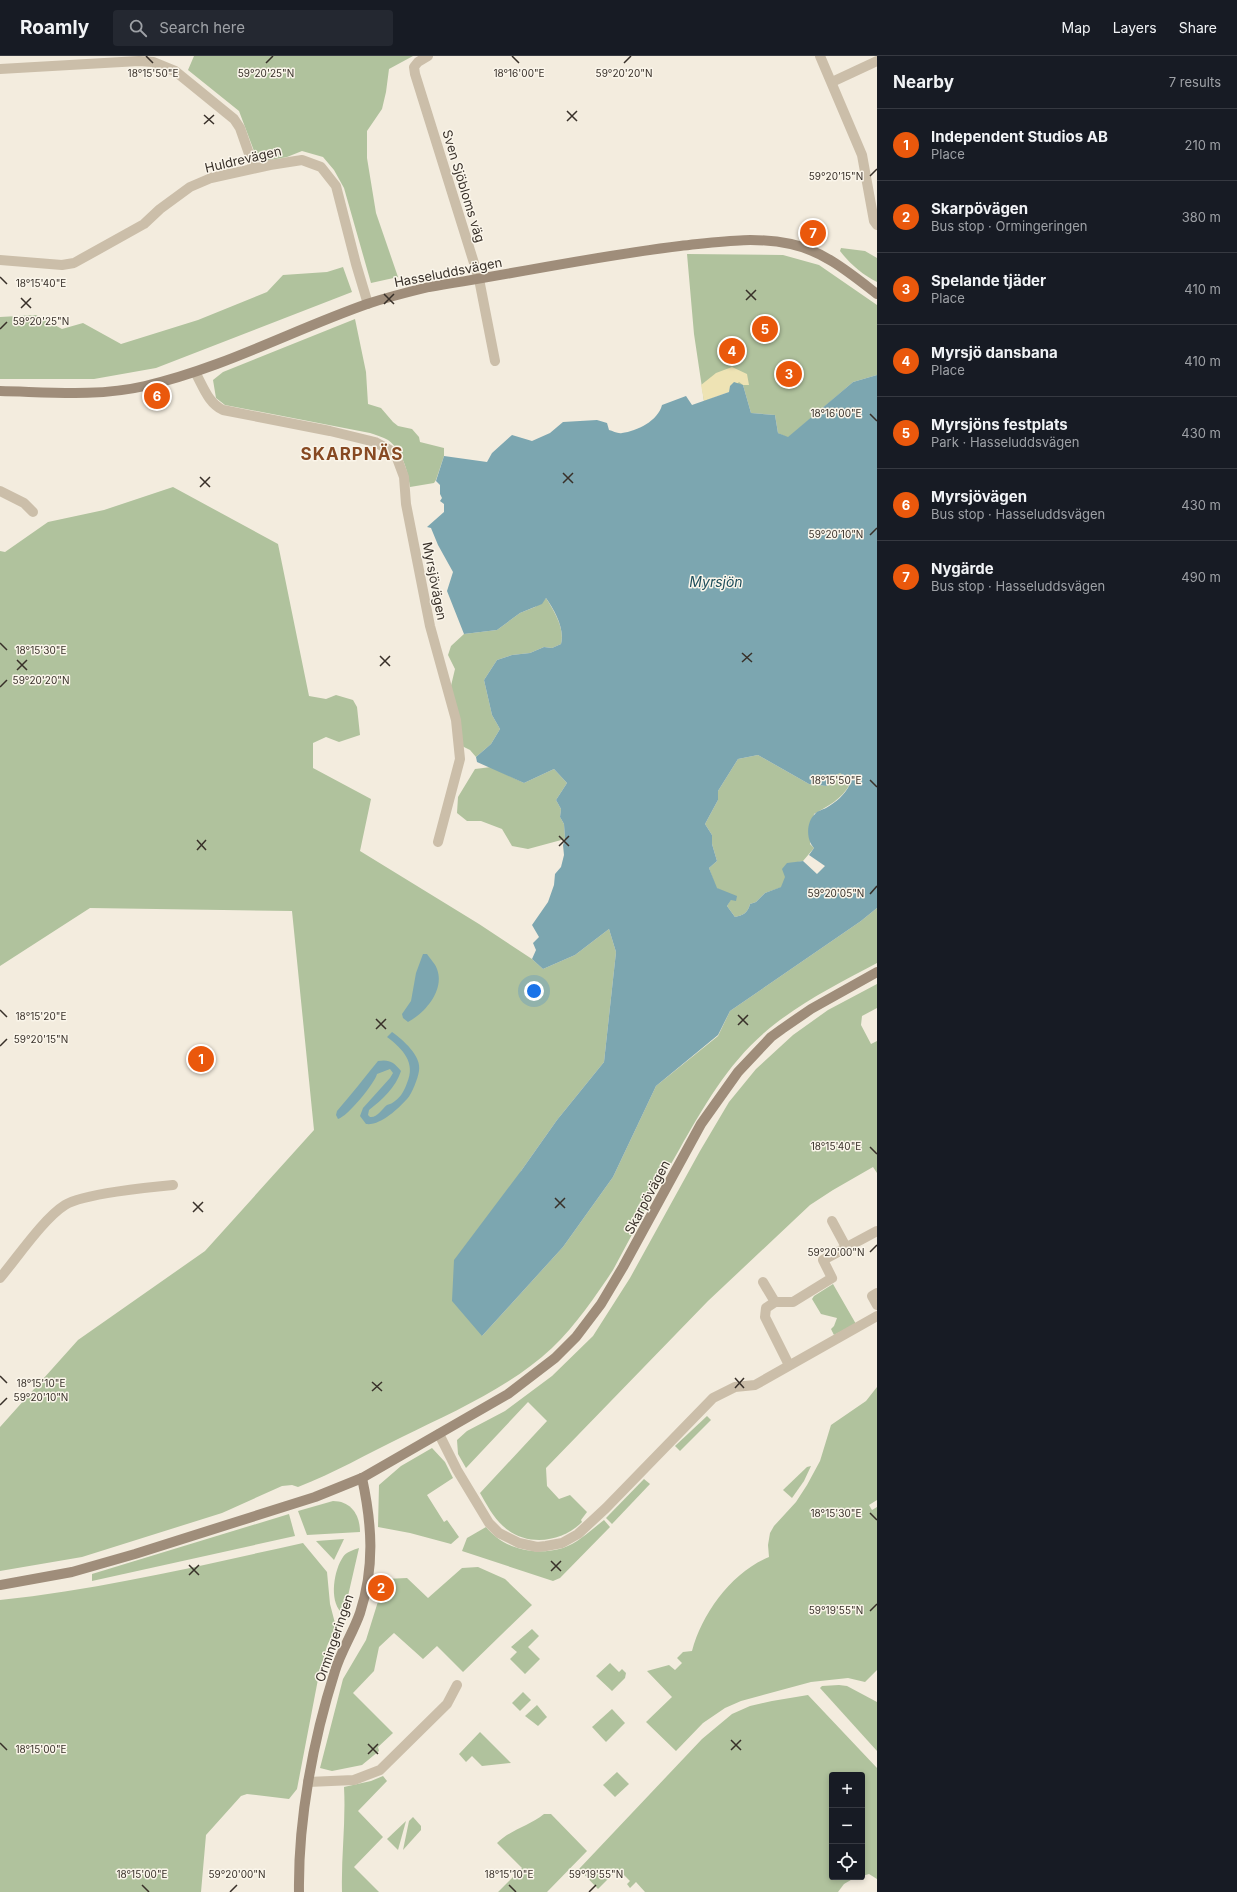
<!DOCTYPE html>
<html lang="en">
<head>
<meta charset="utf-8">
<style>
  body { margin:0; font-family:Inter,sans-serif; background:#242831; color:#f1f3f6 }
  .controls { position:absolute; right:12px; bottom:12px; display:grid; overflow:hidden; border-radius:4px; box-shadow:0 2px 6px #0003 }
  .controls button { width:36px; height:36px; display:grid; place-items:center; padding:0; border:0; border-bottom:1px solid #363941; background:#171b24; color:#f1f3f6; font:20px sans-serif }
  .you { position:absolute; left:534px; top:935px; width:14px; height:14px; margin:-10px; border:3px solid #fff; border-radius:50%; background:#1a73e8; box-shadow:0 0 0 6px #1a73e833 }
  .badge { display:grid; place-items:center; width:26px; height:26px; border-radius:50%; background:#ea580c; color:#fff; font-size:13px; font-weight:700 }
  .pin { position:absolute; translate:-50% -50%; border:2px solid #fff; box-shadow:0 1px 4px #0006 }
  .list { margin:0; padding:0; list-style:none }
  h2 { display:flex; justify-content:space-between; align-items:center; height:52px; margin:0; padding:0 16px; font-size:17px }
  h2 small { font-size:13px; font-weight:400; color:#9ea1a6 }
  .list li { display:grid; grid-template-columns:26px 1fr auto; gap:12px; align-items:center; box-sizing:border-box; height:72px; padding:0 16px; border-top:1px solid #363941 }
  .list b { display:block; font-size:15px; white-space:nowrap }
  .list p { margin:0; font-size:13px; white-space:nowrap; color:#9ea1a6 }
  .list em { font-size:13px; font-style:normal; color:#9ea1a6 }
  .icon { flex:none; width:22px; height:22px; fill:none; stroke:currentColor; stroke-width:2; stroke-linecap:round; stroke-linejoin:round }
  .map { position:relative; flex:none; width:877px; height:1836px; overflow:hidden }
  header { display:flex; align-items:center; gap:24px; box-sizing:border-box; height:56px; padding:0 20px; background:#171b24; border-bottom:1px solid #363941 }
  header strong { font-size:19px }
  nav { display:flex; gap:22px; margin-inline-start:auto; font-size:14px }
  .search { width:280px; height:36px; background:#242831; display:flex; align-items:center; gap:10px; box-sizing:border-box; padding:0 14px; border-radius:4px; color:#9ea1a6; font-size:15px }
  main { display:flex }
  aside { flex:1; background:#171b24 }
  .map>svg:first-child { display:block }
  .green { fill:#b0c29d }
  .sand { fill:#eee3b4 }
  .water { fill:#7ca6b0; fill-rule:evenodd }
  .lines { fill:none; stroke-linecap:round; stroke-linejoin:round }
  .street { stroke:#cbbea9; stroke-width:10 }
  .secondary { stroke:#9f8d7a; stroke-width:10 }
  .ticks { fill:none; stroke:#383029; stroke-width:1.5 }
  .labels { text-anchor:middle; stroke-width:3; stroke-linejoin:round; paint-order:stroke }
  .street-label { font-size:13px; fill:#383029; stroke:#faf5ea }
  .water-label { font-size:14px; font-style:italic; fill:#1e4d5a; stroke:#faf5ea }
  .district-label { font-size:17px; font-weight:bold; letter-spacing:1px; fill:#874922; stroke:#faf5ea }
  .ticks-label { font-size:10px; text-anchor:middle; fill:#383029; stroke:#faf5ea; stroke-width:3; stroke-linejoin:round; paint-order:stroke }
</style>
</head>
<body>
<header>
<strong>Roamly</strong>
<div class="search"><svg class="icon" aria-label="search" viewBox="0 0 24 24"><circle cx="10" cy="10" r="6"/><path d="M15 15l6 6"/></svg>Search here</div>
<nav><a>Map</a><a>Layers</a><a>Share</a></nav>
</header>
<main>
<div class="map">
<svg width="877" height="1836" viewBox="0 0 877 1836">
  <rect width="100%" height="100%" fill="#f3ecde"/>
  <g class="green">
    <polygon points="194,0 413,0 389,13 386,36 382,53 367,75 367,102 376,157 398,221 371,227 344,132 334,114 323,101 302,95 287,101 260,106 257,103 239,55 188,14"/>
    <path d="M841 192 865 195 877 202V226C863 219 850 208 840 195Z"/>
    <polygon points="687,198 783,199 819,209 877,249 877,319 853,326 788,382 778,377 775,359 751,357 743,329 704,345 694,278"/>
    <polygon points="343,211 352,236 156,312 94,323 0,323 0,261 36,259 62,273 83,267 121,288 198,264 267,236 283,219 327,216"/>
    <path d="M355 263 366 316 368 348 381 352 393 366 398 370 412 373 419 381 420 386 444 392V400L436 424 434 427 410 431C408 415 402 394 388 384 383 381 376 379 370 377L225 349 216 342 213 324 223 316Z"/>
    <path d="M173 431 278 488 309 640 326 643 336 639 353 644 357 651 360 679 339 686 326 681 313 687V712L371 743 360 795 479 868 532 903 543 913 575 899 609 873 616 896 604 1006 557 1064 521 1115 482 1280 563 1191 613 1121 656 1030 718 980 730 955 861 865 877 852V907C839 927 796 949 764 977 727 1009 703 1052 679 1094 656 1133 635 1173 613 1214 595 1241 576 1269 552 1292 509 1332 453 1356 402 1381 367 1398 334 1417 298 1431L292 1429 282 1430 222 1457 82 1501 0 1515V1371L78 1284 205 1195 314 1074 292 855 90 852 0 910V495L5 496 48 466 104 454Z"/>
    <path d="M546 542C554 555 565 572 561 588L552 592 544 591 530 597 512 599 497 604 484 624 492 659 500 673 491 688 476 701 470 694 460 689 450 634 455 613 448 599 451 590 464 578 497 574 520 557 535 551Z"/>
    <path d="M758 699 809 728 827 730 830 722 840 717 846 721 850 728C842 743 828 750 814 758L810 788 814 792 803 805 793 807 782 831 765 837 756 846 750 848C748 857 743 859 735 861L727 850 733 840 716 832 709 812 717 805 712 788V779L705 768 718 744V735L738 703Z"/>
    <polygon points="491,711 524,727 554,713 567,727 556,744 561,753 560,761 564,768 565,783 528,793 512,790 502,773 481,765 467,765 457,757 458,741 475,713"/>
    <path d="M877 928V952L862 960 861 969 871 988 877 985V1117L873 1111 833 1134 810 1149 708 1245 546 1412 547 1430 559 1443 570 1439 587 1456 581 1464 582 1466C562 1487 525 1491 503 1470 493 1461 487 1449 480 1437L547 1365 528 1346 466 1412 458 1398 457 1384 467 1375 505 1355 552 1320 593 1280 630 1222 700 1095 729 1046 756 1013 793 979 828 954Z"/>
    <polygon points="833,1228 856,1268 834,1279 831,1273 834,1270 837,1262 821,1258 812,1243 814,1240"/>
    <path d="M877 1331V1444L869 1449 872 1454 877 1451V1614L865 1626 848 1622 811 1626 741 1645 725 1652 703 1667 676 1695 646 1666 672 1641 647 1615 669 1609 675 1614 682 1607 677 1602 683 1596 692 1595C702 1557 732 1516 769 1501L768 1489 770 1477 774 1470 796 1446 807 1429 820 1405 831 1369 866 1345Z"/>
    <polygon points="707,1360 711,1364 680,1395 675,1390"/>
    <polygon points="432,1392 445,1406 453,1422 427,1439 444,1466 447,1464 459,1481 451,1488 410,1477 378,1471 379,1429 401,1410"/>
    <polygon points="811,1410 804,1425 792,1442 783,1434 807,1411"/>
    <polygon points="644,1423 650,1428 612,1468 606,1462"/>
    <path d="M333 1445C351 1445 360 1459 360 1476L307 1479 298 1455Z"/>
    <polygon points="289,1458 295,1480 92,1525 92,1518"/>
    <path d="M604 1464 610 1471 560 1522 553 1525 462 1495 467 1482 486 1471C505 1494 535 1500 563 1492 578 1487 591 1474 604 1464Z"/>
    <polygon points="344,1483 334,1504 316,1485"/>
    <path d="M303 1487 327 1516 330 1548 336 1571 327 1590 319 1618 297 1733 289 1743 247 1738 241 1740 206 1779 201 1836H0V1544C103 1533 203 1509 303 1487Z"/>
    <path d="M359 1492 345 1553 341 1556C329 1544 334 1514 343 1501 346 1496 353 1494 359 1492Z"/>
    <polygon points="478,1511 505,1523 532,1549 463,1616 437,1590 423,1603 394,1577 379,1591 374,1615 353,1637 393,1677 378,1691 379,1695 362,1709 332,1715 320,1712 343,1623 366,1584 385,1523 407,1522 428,1542 462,1512"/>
    <polygon points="532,1573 539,1580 528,1591 540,1603 525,1618 510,1603 517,1596 511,1591"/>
    <polygon points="610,1607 619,1616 622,1613 626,1617 625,1622 612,1635 596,1620"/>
    <polygon points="839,1629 847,1630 877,1646 877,1695 820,1632 822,1630"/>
    <polygon points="523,1636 531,1644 520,1655 512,1647"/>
    <polygon points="808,1639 877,1712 877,1823 869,1818 862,1820 862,1719 832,1719 832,1821 856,1821 844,1828 838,1836 645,1836 636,1826 630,1832 627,1828 630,1825 618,1813 598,1833 579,1813 702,1683 732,1658 750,1650 772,1645"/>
    <polygon points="537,1649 547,1661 538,1670 525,1660"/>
    <polygon points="612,1653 625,1667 606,1686 592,1671"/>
    <polygon points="480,1676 511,1707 482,1710 472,1700 466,1706 459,1698"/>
    <polygon points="617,1716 629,1728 615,1741 603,1729"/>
    <path d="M383 1720 387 1725 358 1755 383 1781 354 1811 379 1836H342C341 1801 346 1766 344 1731L371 1725Z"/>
    <path d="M544 1758H551L587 1795 547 1836H498L522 1812 497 1787C510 1774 529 1770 544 1758Z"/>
    <polygon points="413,1761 421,1770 421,1774 403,1794 409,1765"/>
    <polygon points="406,1765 398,1794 387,1783"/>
  </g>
  <polygon class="sand" points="732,311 747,318 749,329 743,329 739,326 729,336 704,345 701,329 716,317"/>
  <g class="water">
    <path d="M877 319V852L861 865 730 955 718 979 656 1030 613 1121 563 1191 482 1280 452 1245 454 1204 521 1115 557 1064 604 1006 616 896 609 873 575 899 543 913 532 903 536 894 533 887 539 881 532 869 548 846 554 829 555 818 561 811 564 799 563 789 565 783 564 768 560 761 561 753 556 744 567 727 554 713 524 727 477 706 476 701 491 688 500 673 492 659 484 624 497 604 512 599 530 597 544 591 552 592 561 588C565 573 555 555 546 542L542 548 520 557 497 574 464 578 447 535 453 516 438 489 431 472 427 471 444 456V448L440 445 442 442 440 438V429L436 425 444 400 487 406 492 397 512 379 532 385 550 377 563 366 597 364 607 367 609 374C613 375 618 378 622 377 637 375 658 365 662 349L686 340 692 349 729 336 730 330 734 326 743 329 751 357 775 359 778 377 788 381 853 326ZM758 699 809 728 827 730 830 722 840 717 846 721 850 728C845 739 836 746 826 752 822 754 817 755 815 758 806 766 806 784 814 792L809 799 825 810 817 818 803 805 787 807 782 813 785 821 781 831 765 837 756 846 750 848C748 857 743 859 735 861L727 850 731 844 736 845 737 840 717 832 709 812 717 805 712 788V779L705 768 718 744V735L738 703Z"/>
    <path d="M423 898H427C430 903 435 907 437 913 445 934 425 957 408 966L403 962 402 958 411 945 416 917Z"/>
    <path d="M392 976C403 984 422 1000 419 1015 418 1022 412 1038 407 1043 398 1053 380 1070 366 1068L360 1060 363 1052 390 1022 393 1017 390 1013 377 1018C375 1027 347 1061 338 1063L336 1059 337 1055C351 1039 364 1022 378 1005 389 1003 394 1006 401 1015 396 1031 382 1044 369 1054L368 1059 370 1061C377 1062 382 1053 387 1049 390 1048 393 1047 395 1045 401 1041 405 1033 407 1027 416 1007 403 993 387 981Z"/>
  </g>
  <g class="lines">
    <g class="street">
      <polyline points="428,0 418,6 414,11 415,18 479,223 495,305"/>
      <polyline points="820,0 862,99 874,165 877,169"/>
      <polyline points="0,13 139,5 153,6 175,15 234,63 240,72 254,112"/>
      <polyline points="832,26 877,5"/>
      <polyline points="0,204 62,209 74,207 144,168 160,153 190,131 211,122 270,109 302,104 321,111 336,130 356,208 368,248"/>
      <path d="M195 316C203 330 208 347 223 354L330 375 375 386 395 397 404 421 406 448 430 570 456 664 460 703 438 786"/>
      <polyline points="0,435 24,447 33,456"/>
      <polyline points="832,1165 846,1191"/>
      <path d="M0 1222C17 1202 44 1162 65 1149 82 1138 150 1131 173 1129"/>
      <polyline points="763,1226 775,1246"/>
      <polyline points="877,1237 872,1240 877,1249"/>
      <polyline points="789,1309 765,1261 766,1252 775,1246 793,1246 832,1222 823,1204 877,1175"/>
      <polyline points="439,1378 457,1414 489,1467 499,1477 519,1487 537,1491 546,1490 562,1487 578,1478 606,1452 713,1342 735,1331 755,1329 877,1260"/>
      <polyline points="308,1726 354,1724 380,1714 447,1648 457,1629"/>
    </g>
    <g class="secondary">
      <path d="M0 335C48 336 98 341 145 330 223 312 293 274 367 248 388 241 408 236 429 231 513 218 596 200 680 190 719 186 752 180 791 188 824 195 851 218 877 238"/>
      <polyline points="0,1529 72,1516 135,1498 315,1441 362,1422 508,1338 555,1302 576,1281 601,1248 623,1211 701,1068 738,1016 771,981 782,973 811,953 877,916"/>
      <path d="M299 1836C298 1764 313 1684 335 1615 341 1595 353 1577 360 1557 375 1511 372 1468 362 1422"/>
    </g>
  </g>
  <path class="ticks" d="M146 0 153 7M512 0 519 7M266 7 273 0M624 7 631 0M567 55 577 65M204 59 214 68M567 65 577 55M204 68 214 59M870 120 877 113M0 221 7 228M746 234 756 244M384 238 394 248M21 242 31 252M746 244 756 234M384 248 394 238M21 252 31 242M0 273 7 266M870 358 877 365M563 417 573 427M200 421 210 431M563 427 573 417M200 431 210 421M870 479 877 472M0 587 7 594M742 597 752 606M380 600 390 610M17 604 27 614M742 606 752 597M380 610 390 600M17 614 27 604M0 631 7 624M870 724 877 731M559 780 569 790M197 784 206 794M559 790 569 780M197 794 206 784M870 838 877 830M0 954 7 961M738 959 748 969M376 963 386 973M738 969 748 959M376 973 386 963M0 990 7 983M870 1091 877 1098M555 1142 565 1152M193 1146 203 1156M555 1152 565 1142M193 1156 203 1146M870 1196 877 1189M0 1320 7 1327M735 1322 744 1332M372 1326 382 1335M735 1332 744 1322M372 1335 382 1326M0 1349 7 1342M870 1457 877 1464M551 1505 561 1515M189 1509 199 1519M551 1515 561 1505M189 1519 199 1509M870 1555 877 1548M731 1684 741 1694M0 1687 7 1694M368 1688 378 1698M731 1694 741 1684M368 1698 378 1688M142 1829 149 1836M509 1829 516 1836M230 1836 237 1829M589 1836 596 1829"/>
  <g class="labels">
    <g class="street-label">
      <text transform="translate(243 103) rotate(-13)" y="5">Huldrevägen</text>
      <text transform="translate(464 130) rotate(73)" y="5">Sven Sjöbloms väg</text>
      <text transform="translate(448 216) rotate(-11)" y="5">Hasseluddsvägen</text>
      <text transform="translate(435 525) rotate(79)" y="5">Myrsjövägen</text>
      <text transform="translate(647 1141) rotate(-62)" y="5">Skarpövägen</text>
      <text transform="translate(334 1582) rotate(-71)" y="5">Ormingeringen</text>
    </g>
    <g class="water-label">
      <text x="716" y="531">Myrsjön</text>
    </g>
    <g class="district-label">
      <text x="352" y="404">SKARPNÄS</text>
    </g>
  </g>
  <g class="ticks-label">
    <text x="153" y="21">18°15'50"E</text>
    <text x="266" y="21">59°20'25"N</text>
    <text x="519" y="21">18°16'00"E</text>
    <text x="624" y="21">59°20'20"N</text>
    <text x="836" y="124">59°20'15"N</text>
    <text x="41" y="231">18°15'40"E</text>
    <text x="41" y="269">59°20'25"N</text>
    <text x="836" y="361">18°16'00"E</text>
    <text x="836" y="482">59°20'10"N</text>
    <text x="41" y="598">18°15'30"E</text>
    <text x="41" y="628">59°20'20"N</text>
    <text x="836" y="728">18°15'50"E</text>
    <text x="836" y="841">59°20'05"N</text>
    <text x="41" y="964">18°15'20"E</text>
    <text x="41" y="987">59°20'15"N</text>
    <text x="836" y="1094">18°15'40"E</text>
    <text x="836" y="1200">59°20'00"N</text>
    <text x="41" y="1331">18°15'10"E</text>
    <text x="41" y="1345">59°20'10"N</text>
    <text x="836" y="1461">18°15'30"E</text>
    <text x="836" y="1558">59°19'55"N</text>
    <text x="41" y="1697">18°15'00"E</text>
    <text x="142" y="1822">18°15'00"E</text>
    <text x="237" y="1822">59°20'00"N</text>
    <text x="509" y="1822">18°15'10"E</text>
    <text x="596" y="1822">59°19'55"N</text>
  </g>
</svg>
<div class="controls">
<button>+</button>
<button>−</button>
<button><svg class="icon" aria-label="locate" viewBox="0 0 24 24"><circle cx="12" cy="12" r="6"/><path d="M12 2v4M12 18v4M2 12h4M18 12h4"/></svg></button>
</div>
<div class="you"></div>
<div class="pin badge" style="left:201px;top:1003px">1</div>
<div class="pin badge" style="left:381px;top:1532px">2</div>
<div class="pin badge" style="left:789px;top:318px">3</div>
<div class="pin badge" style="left:732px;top:295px">4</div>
<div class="pin badge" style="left:765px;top:273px">5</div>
<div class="pin badge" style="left:157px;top:340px">6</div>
<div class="pin badge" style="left:813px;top:177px">7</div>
</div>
<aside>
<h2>Nearby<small>7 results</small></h2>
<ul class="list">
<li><span class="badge">1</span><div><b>Independent Studios AB</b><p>Place</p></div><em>210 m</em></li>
<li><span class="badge">2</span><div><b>Skarpövägen</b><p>Bus stop · Ormingeringen</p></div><em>380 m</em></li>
<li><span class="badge">3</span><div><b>Spelande tjäder</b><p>Place</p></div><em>410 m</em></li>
<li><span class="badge">4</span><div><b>Myrsjö dansbana</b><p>Place</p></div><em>410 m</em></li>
<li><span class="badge">5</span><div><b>Myrsjöns festplats</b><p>Park · Hasseluddsvägen</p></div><em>430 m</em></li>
<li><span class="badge">6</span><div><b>Myrsjövägen</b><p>Bus stop · Hasseluddsvägen</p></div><em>430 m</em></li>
<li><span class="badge">7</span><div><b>Nygärde</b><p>Bus stop · Hasseluddsvägen</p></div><em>490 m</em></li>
</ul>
</aside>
</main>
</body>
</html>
